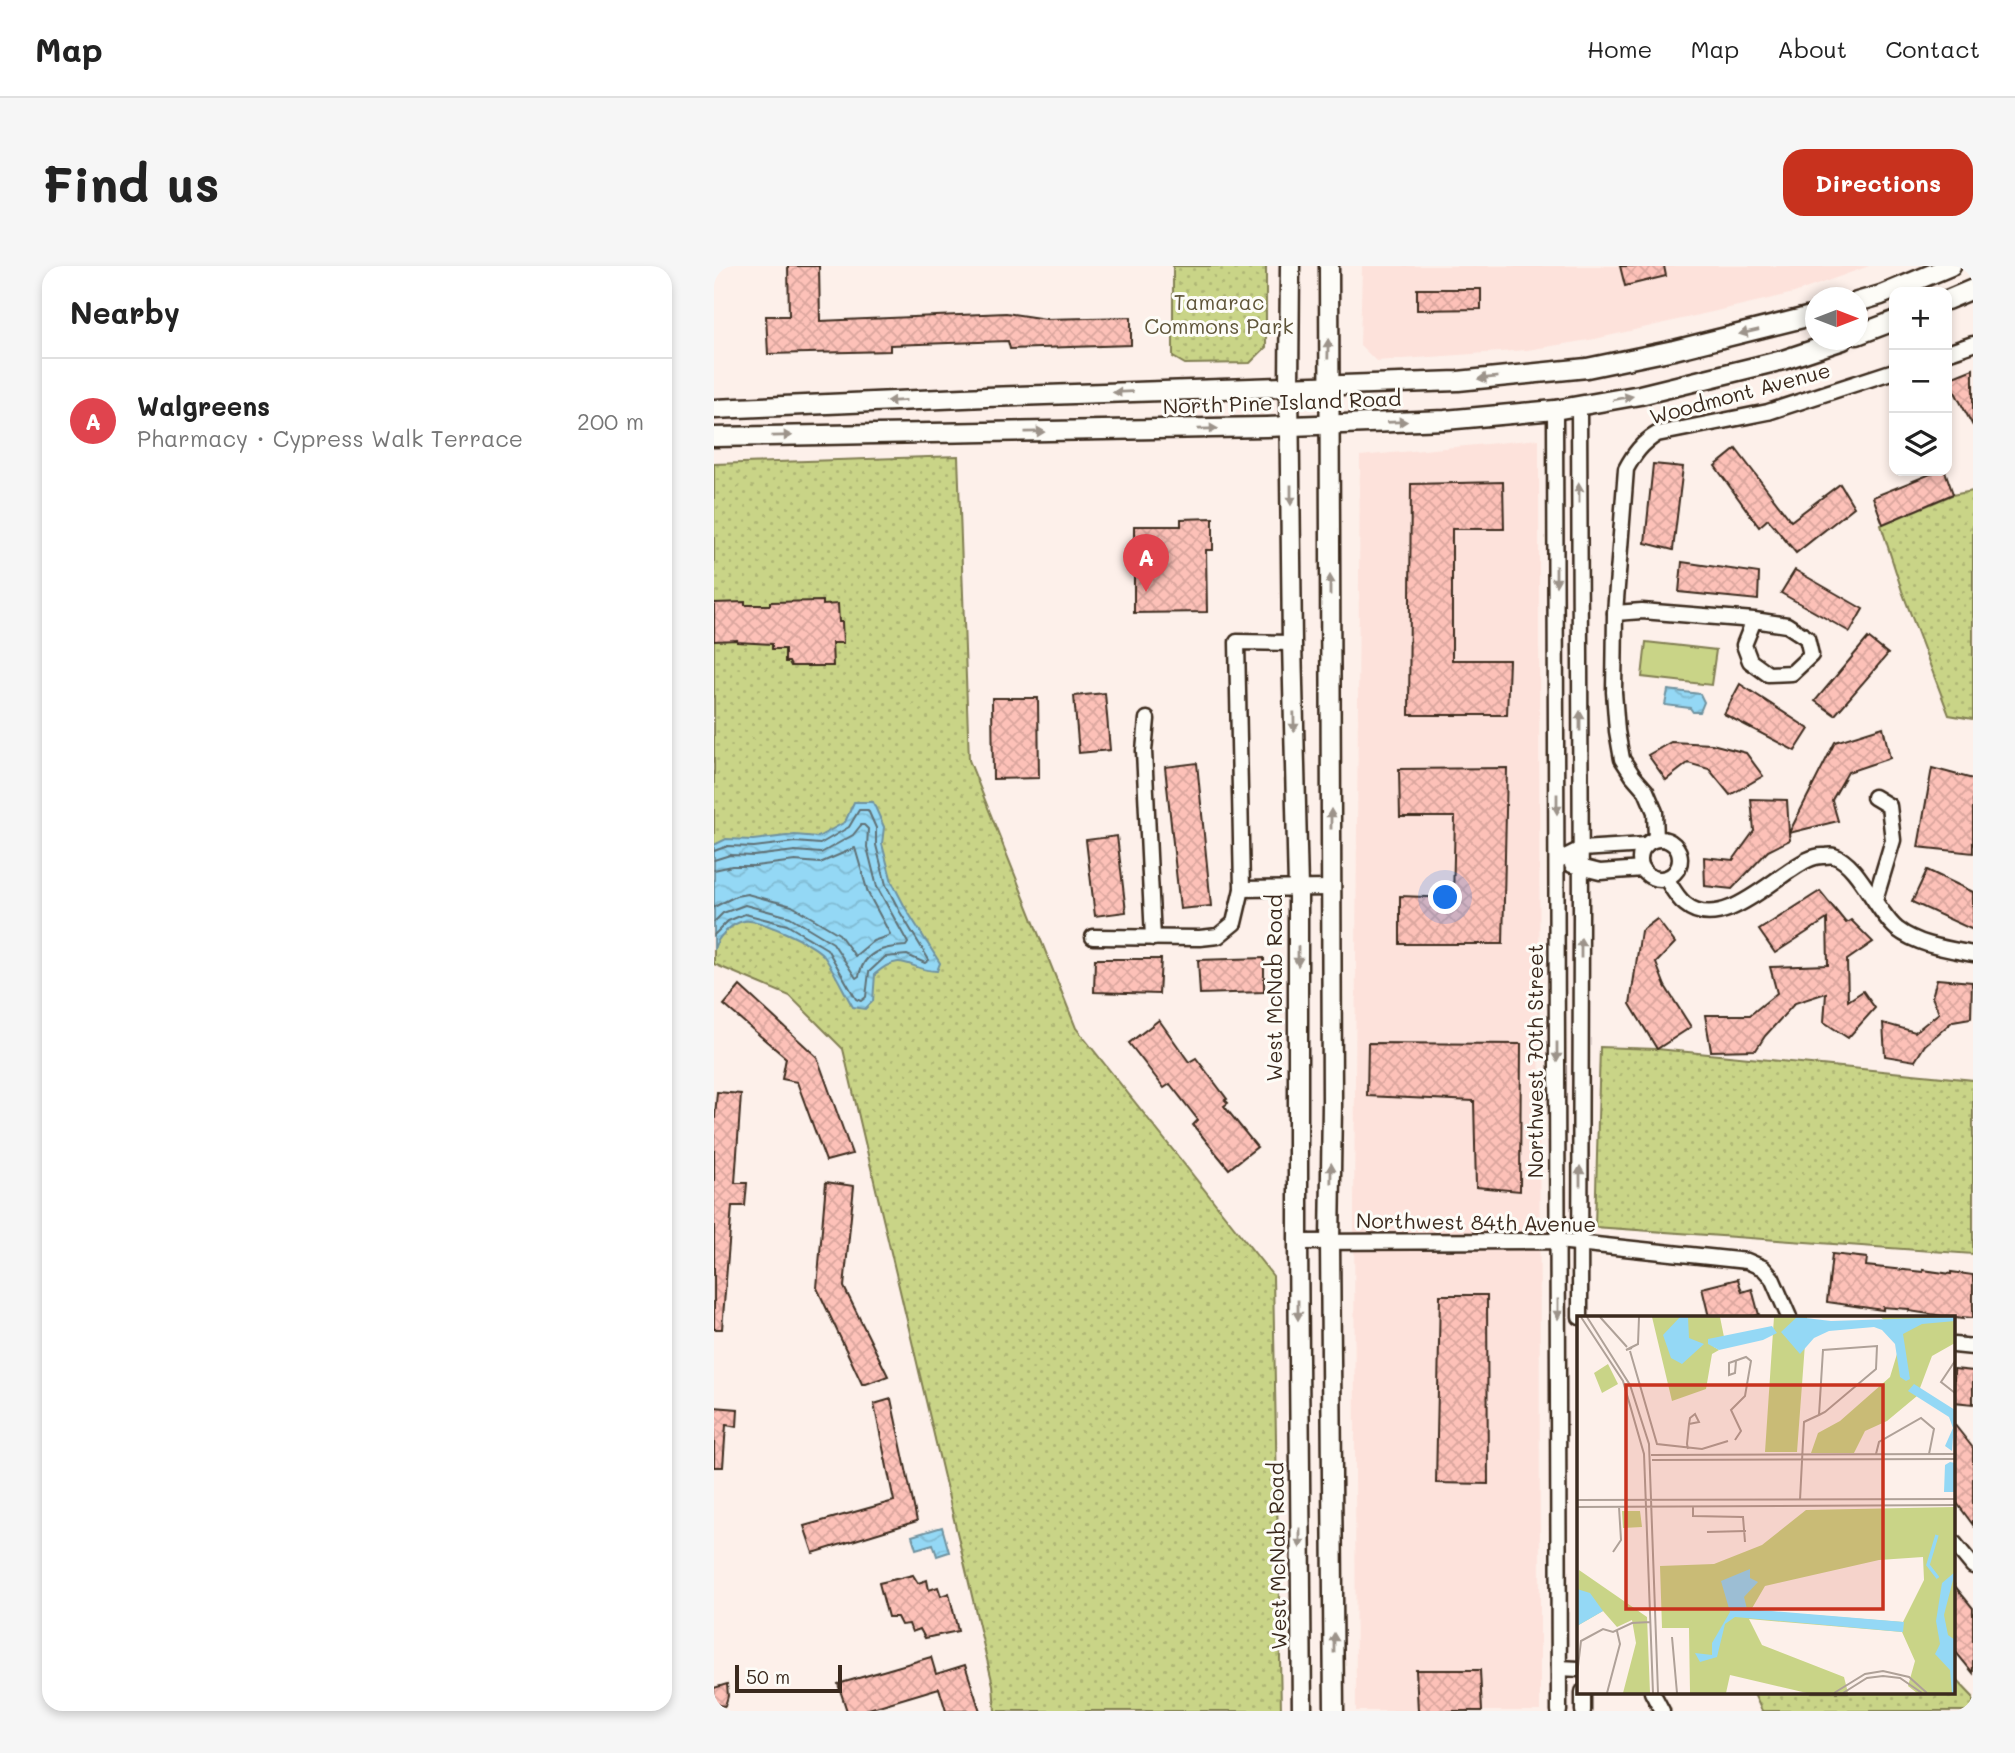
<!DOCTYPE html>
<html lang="en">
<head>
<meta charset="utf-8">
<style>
  body { margin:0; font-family:Mali,sans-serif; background:#f6f6f6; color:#222 }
  .controls { position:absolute; right:21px; top:21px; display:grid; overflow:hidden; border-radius:14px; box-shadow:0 4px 10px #0003 }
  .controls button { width:63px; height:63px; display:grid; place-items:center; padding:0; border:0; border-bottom:2px solid #e0e0e0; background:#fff; color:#222; font:35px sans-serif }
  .compass { position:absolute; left:1091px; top:21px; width:63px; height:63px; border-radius:50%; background:#fff; box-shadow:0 4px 10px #0003; rotate:90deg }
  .scale { position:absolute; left:21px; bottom:18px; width:107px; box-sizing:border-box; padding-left:7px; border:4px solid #3b2a1e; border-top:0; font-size:19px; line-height:24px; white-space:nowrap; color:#3b2a1e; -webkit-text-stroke:5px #fdfcf7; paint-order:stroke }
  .you { position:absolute; left:732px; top:632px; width:24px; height:24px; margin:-18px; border:5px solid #fff; border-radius:50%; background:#1a73e8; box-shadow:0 0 0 10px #1a73e833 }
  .badge { display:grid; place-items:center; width:46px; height:46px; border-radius:50%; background:#c8321e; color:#fff; font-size:23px; font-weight:700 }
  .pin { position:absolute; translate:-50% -58px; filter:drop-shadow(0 2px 4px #0008) }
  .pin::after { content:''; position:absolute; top:37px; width:24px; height:21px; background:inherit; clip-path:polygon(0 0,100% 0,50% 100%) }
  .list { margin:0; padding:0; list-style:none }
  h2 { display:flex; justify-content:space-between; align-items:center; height:91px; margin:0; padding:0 28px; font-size:30px }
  h2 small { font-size:23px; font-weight:400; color:#767676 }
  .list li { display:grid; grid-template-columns:46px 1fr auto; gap:21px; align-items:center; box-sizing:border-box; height:126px; padding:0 28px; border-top:2px solid #e0e0e0 }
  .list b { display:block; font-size:26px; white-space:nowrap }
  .list p { margin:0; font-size:23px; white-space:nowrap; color:#767676 }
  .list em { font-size:23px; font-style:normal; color:#767676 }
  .icon { flex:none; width:38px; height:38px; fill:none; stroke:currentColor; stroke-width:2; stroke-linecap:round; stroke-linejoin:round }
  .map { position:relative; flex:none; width:1259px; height:1445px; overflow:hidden; border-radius:21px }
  header { display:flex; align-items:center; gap:42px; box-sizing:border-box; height:98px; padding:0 35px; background:#fff; border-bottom:2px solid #e0e0e0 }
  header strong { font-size:33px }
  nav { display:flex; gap:38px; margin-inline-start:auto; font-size:24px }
  .intro { display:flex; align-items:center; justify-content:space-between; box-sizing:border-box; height:168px; padding:0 42px }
  h1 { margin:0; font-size:49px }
  .button { padding:18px 32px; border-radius:21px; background:#c8321e; color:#fff; font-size:24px; font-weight:700 }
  main { display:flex; gap:42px; padding:0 42px }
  aside { flex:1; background:#fff; border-radius:21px; box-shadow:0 4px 10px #0003 }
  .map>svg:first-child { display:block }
  .built { fill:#fde2db }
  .green { fill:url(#green-dots); stroke:#827f52; stroke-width:2 }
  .pitch { fill:#c9d487; stroke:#827f52; stroke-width:2 }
  .water { fill:url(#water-waves); stroke:#70929f; stroke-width:2 }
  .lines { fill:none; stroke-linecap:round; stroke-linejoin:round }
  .shore { stroke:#5f7074; stroke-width:2 }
  .building { fill:url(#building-cross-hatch); stroke:#3b2a1e; stroke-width:2 }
  .minor-casing { stroke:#3b2a1e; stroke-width:19 }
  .major-casing { stroke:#3b2a1e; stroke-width:23 }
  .minor { stroke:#fdfcf7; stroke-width:14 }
  .major { stroke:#fdfcf7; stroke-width:18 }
  .oneway { fill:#9c938a }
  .labels { text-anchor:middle; stroke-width:6; stroke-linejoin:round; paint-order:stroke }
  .park-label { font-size:21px; fill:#5e5438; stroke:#fdfcf7 }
  .street-label { font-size:21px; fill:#3b2a1e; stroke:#fdfcf7 }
  .inset-river { fill:none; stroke:#94d8f5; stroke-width:3.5 }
  .inset-road { fill:none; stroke:#afa198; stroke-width:2 }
  .view { fill:#c8321e; fill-opacity:0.15; stroke:#c8321e; stroke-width:3.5 }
  .inset-edge { fill:none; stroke:#3b2a1e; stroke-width:3.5 }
</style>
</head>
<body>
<header>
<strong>Map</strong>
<nav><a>Home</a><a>Map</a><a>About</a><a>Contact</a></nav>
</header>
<div class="intro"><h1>Find us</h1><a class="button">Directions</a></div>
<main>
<aside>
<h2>Nearby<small></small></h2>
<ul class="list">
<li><span class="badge" style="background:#e0444e">A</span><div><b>Walgreens</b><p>Pharmacy · Cypress Walk Terrace</p></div><em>200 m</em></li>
</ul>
</aside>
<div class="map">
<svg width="1259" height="1445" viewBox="0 0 1259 1445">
  <defs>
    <pattern id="green-dots" width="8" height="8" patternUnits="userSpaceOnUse" patternTransform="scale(1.75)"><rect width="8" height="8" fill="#c9d487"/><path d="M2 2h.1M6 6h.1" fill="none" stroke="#aeb674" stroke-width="1.8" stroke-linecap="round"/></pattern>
    <pattern id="water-waves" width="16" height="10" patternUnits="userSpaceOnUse" patternTransform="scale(1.75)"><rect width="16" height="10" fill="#94d8f5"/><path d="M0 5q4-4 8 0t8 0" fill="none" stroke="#80bad2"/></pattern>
    <pattern id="building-cross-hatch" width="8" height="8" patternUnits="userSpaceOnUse" patternTransform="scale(1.75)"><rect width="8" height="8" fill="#fdc1b8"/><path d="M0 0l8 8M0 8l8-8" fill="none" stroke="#daa69e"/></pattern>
  </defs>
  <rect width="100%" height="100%" fill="#fdf0ea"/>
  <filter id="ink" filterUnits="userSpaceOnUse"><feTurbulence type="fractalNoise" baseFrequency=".0143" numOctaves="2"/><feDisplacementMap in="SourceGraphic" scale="14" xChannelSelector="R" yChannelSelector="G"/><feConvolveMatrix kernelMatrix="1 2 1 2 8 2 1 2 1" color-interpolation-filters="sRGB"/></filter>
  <g filter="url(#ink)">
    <g class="built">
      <polygon points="648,0 1155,0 1080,27 881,73 813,84 662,95 646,79"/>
      <polygon points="825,173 826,1445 642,1445 640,941 646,190"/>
    </g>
    <g class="green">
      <polygon points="459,0 552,0 552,81 536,97 471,98 459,91"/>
      <polygon points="244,190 255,494 362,762 559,1010 567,1445 281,1445 279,1419 129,783 76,730 0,698 0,198"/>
      <polygon points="1259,225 1259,453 1235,449 1188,325 1167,259 1238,229"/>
      <polygon points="886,781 943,783 1259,814 1259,988 881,961"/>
      <polygon points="1240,1411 1259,1431 1259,1445 1048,1445 1039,1426 1240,1426"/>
    </g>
    <polygon class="pitch" points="932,376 1002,384 997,419 928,411"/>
    <g class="water">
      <polygon points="954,424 986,428 990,436 986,446 979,446 976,442 951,439"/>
      <path d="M140 536H159L170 561 168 578 178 616 192 643 226 697 223 705C194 705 190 683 161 708L159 735 151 743 139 741C130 726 119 702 109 689 99 678 45 652 30 655 18 657 2 672 0 684V579L12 573 39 574 81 569 104 571 131 556Z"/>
      <polygon points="228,1261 235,1286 223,1290 219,1278 202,1283 198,1270"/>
    </g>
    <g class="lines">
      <g class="shore">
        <polyline points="0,585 14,580 40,581 81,576 106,578 135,561 145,544 154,544 162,562 162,579 172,619 186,646 215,694 211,697 193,689 171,691 155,706 152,731 147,735 142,733 113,683 73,659 31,648 14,655 0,669"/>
        <path d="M0 594 16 589 40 590 81 585 107 587 139 569 147 559H150L154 563 153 581 163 621 194 677 192 680C170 681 150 685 145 710L142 712 119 677 76 651 31 639 9 647 0 656"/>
        <polyline points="0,604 18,600 41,600 81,595 106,597 141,582 154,627 176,668 174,670 159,675 141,690 125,668 78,640 33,628 22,630 0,641"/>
      </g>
    </g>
    <g class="building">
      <polygon points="74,0 105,0 106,55 292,47 332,53 417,51 417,79 296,83 294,75 176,79 176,85 54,88 52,50 75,50"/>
      <polygon points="906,0 950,0 952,10 911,20"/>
      <polygon points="703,23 767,23 767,43 703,44"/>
      <polygon points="1259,103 1259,160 1234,113"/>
      <polygon points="1022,183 1077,255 1126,218 1140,241 1082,287 1054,253 1045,261 1001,200"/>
      <polygon points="939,198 969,201 959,284 931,277"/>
      <polygon points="1224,205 1231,205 1239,228 1169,258 1159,231"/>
      <polygon points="789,216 790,263 738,263 738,394 795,394 793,449 695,449 697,218"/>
      <polygon points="499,252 499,284 492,284 493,346 420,347 420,260 467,260 467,253"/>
      <polygon points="968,296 1045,307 1044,334 965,326"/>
      <polygon points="1081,304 1149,343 1136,366 1067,327"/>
      <polygon points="109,335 109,339 124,338 125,356 128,356 129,377 118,377 119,400 77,400 75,396 71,396 71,383 58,383 58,378 23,376 23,374 0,375 0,337 31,336 31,339 56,339 56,336"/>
      <polygon points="1154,372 1174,388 1121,449 1101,435"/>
      <polygon points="1026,418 1095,463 1081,485 1010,448"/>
      <polygon points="391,427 396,484 365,487 360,430"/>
      <polygon points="278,432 324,432 325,512 279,513"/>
      <polygon points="1169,461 1176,492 1134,506 1118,534 1124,555 1075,567 1076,574 1054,585 1018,623 991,620 990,591 1019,594 1040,565 1037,533 1073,534 1075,567 1121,476"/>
      <polygon points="957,476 998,478 1032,487 1049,510 1016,529 995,503 974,497 952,514 934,489"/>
      <polygon points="483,497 497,640 466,643 451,501"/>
      <polygon points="793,502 789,678 686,678 686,630 739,632 741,551 686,551 685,503"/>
      <polygon points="1218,502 1259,513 1259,587 1204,581"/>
      <polygon points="403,570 412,646 381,650 372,574"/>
      <polygon points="1213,604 1259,626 1259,664 1198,636"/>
      <polygon points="1106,625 1132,657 1137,654 1159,676 1133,694 1134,735 1149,725 1161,742 1134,772 1110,756 1112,727 1081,737 1051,770 1042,784 997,785 991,749 1036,749 1063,727 1056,701 1114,699 1113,653 1061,687 1045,664"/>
      <polygon points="943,653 961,677 942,697 951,720 977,761 943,783 916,738 927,665"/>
      <polygon points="550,692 550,726 486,728 484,694"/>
      <polygon points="381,693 447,693 445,728 380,726"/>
      <polygon points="1223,713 1258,716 1257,752 1239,755 1211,779 1201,795 1171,790 1169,757 1201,766 1225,747 1218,731"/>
      <polygon points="26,720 103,791 138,888 112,895 83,816 68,813 72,792 10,739"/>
      <polygon points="445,754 475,796 482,792 513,833 511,834 514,837 510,840 543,881 515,903 479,859 484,854 456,818 450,822 415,777"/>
      <polygon points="654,777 807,778 806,925 762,921 760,835 653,830"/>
      <polygon points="3,826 27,828 21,917 33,917 31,940 18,940 8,1063 0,1063 0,863"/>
      <polygon points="112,916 140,920 130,1021 174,1110 152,1118 148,1118 103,1022"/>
      <polygon points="1118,988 1153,992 1152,1000 1209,1006 1209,1004 1237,1008 1237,1006 1259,1009 1259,1052 1249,1051 1249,1053 1195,1045 1195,1043 1169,1041 1169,1044 1113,1036"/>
      <polygon points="1024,1013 1028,1026 1038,1023 1045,1049 1035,1051 995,1051 988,1022"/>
      <polygon points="726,1029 773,1029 774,1218 722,1217"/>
      <polygon points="1240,1103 1259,1105 1259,1138 1240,1136"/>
      <polygon points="177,1133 203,1255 99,1287 90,1260 180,1235 160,1138"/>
      <polygon points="0,1141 24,1143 23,1161 12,1159 9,1201 0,1201"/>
      <polygon points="1240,1158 1259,1182 1259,1259 1240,1233"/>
      <polygon points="199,1309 204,1317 213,1314 215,1324 224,1321 227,1330 235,1327 244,1365 211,1372 206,1363 198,1366 195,1358 187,1359 183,1351 174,1351 165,1317"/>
      <polygon points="1240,1319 1259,1342 1259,1407 1240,1384"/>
      <polygon points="217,1391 222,1408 251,1399 266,1445 232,1445 225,1422 148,1445 133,1445 124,1418"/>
      <polygon points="702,1404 766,1404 768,1445 704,1445"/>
      <polygon points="13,1418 14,1430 11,1440 0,1438 0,1422"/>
    </g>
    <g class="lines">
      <g class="minor-casing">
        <g id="minor">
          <polyline points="1233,87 1259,78"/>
          <polyline points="865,140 867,647 866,1051"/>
          <polyline points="841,144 845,1445"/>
          <polyline points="901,347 928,345 1040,354 1073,359 1093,372 1097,389 1078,407 1054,408 1036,395 1030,379 1040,354"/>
          <polyline points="433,453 430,485 439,672"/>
          <polyline points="1160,531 1175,540 1179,574 1161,634"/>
          <path d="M942 573 941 546 932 525 919 510 908 493 903 465 900 426 901 347 912 203C920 188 928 177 943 168L1054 146 1180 105"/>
          <circle cx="946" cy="593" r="20"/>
          <polyline points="843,595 867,583 932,579"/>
          <polyline points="858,599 886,606 929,603"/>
          <path d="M952 612C957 620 963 632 971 638 1003 665 1049 622 1075 605 1086 598 1097 590 1109 590 1113 590 1117 589 1120 590 1144 597 1163 647 1183 663 1204 679 1233 683 1259 688"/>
          <polyline points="528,623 618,622"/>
          <polyline points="379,671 486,672 504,670 520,657 528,623 523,376 578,377"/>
          <polyline points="584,976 844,975 1033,995 1049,1002 1058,1012 1075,1051"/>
          <polyline points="1240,1079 1259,1081"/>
          <polyline points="1240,1277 1259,1300"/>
          <polyline points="845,1402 865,1403"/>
          <polyline points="869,1426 869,1445"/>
          <polyline points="938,1426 948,1445"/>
        </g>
      </g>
      <g class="major-casing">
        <g id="major">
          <polyline points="576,0 575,120 578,377 584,622 584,976 588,1445"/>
          <polyline points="615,0 618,838 616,976 620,1445"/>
          <polyline points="1233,34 1259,23"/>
          <polyline points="1143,36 1167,29 1237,0"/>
          <polyline points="1143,69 1180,55"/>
          <polyline points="0,143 272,131 744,115 873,102 960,84 1101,49"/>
          <polyline points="0,171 552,161 731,154 841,144 926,129 1069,94 1129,74"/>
        </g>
      </g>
      <use href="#minor" class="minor"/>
      <use href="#major" class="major"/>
    </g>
    <defs><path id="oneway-solid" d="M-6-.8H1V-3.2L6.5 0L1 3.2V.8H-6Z" transform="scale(1.75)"/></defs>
    <g class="oneway">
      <use href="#oneway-solid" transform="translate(1035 66) rotate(167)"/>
      <use href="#oneway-solid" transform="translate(614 83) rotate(-89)"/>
      <use href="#oneway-solid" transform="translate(774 112) rotate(174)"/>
      <use href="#oneway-solid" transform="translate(409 126) rotate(178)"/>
      <use href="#oneway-solid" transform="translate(909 132) rotate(-10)"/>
      <use href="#oneway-solid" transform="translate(182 135) rotate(177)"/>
      <use href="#oneway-solid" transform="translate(683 156) rotate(-2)"/>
      <use href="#oneway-solid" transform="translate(494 163) rotate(-1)"/>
      <use href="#oneway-solid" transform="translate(321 166) rotate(-1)"/>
      <use href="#oneway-solid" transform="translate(68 170) rotate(-1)"/>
      <use href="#oneway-solid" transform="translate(865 227) rotate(-90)"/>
      <use href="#oneway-solid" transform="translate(577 229) rotate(90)"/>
      <use href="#oneway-solid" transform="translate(842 310) rotate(90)"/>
      <use href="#oneway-solid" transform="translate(616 319) rotate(-90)"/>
      <use href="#oneway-solid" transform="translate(866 455) rotate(-90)"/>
      <use href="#oneway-solid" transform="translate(580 456) rotate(89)"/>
      <use href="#oneway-solid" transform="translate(843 538) rotate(90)"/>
      <use href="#oneway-solid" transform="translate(617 553) rotate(-90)"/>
      <use href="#oneway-solid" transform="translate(867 682) rotate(-90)"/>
      <use href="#oneway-solid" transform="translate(584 690) rotate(90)"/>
      <use href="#oneway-solid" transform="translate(843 786) rotate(90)"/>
      <use href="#oneway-solid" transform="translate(617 907) rotate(-89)"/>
      <use href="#oneway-solid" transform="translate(866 910) rotate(-90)"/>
      <use href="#oneway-solid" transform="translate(844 1043) rotate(90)"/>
      <use href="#oneway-solid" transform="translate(584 1044) rotate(90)"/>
      <use href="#oneway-solid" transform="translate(586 1272) rotate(90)"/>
      <use href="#oneway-solid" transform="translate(620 1377) rotate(-90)"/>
    </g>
  </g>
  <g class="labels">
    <g class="park-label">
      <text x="505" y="44">Tamarac<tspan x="505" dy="24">Commons Park</tspan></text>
    </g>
    <g class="street-label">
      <text transform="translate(1026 128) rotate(-15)" y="7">Woodmont Avenue</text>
      <text transform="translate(568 137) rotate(-2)" y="7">North Pine Island Road</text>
      <text transform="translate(561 722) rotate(-90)" y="7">West McNab Road</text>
      <text transform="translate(822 795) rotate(-90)" y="7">Northwest 70th Street</text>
      <text transform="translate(762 957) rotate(1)" y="7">Northwest 84th Avenue</text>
      <text transform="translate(564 1290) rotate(-91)" y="7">West McNab Road</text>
    </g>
  </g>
  <g transform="translate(863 1050)">
    <rect width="378" height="378" fill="#fdf0ea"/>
    <path d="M75 1H143L147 21 137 31 142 34 135 38 129 73 95 85ZM197 1H230L220 136H188ZM303 1H378V27L355 40 340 80 310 105 288 115 277 137H234L241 117 263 105 313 61 326 18ZM31 48 41 68 25 77 17 57ZM378 191V377H340L331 370 338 345 325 316 172 303 185 329 267 361 271 377H230L153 359 149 377H113L112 312H85L83 250 137 248 185 229 229 194ZM346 241 347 264 326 306 174 294 188 270 302 244ZM45 195H63L65 211 46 212ZM2 254 70 301 73 377H46L59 327 55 304 40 311 26 295 0 310Z" fill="#c9d487" fill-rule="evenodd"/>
    <path d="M103 1H111L112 22 127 28 105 48 94 42 86 19ZM220 1 254 5 378 1V5L345 8 326 18 333 63 329 65 323 61 318 28 305 14 297 11 252 15 237 22 223 38 204 16ZM195 10 200 17 186 24 142 34 131 28V23ZM337 68 378 94 375 135 368 130 376 112 372 101 331 75ZM373 146 378 147V176H367L368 149ZM173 253V262L181 266 167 281 170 293 327 306 326 316 158 301 148 308 140 341 123 346 118 337 135 339V327L153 296 144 265ZM378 256 367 299 371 319 378 324V377H375L373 354 358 338 363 328 359 305 365 267ZM0 273 13 277 26 295 0 310Z" fill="#94d8f5"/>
    <path class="inset-river" d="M360 219 351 249 361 262"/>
    <path class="inset-road" d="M4 1 46 65 67 138 76 377M10 1 53 69 72 128 81 377M23 1 50 31M55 32 49 34 61 28 62 1M53 35 80 128 125 133 151 125M378 45 364 66 378 77M158 124 164 115 154 94 168 80 174 45 169 41 152 47V59L158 57 159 45M111 133 110 128 112 108 113 102 118 98 122 106 112 108M299 138 302 126 344 102 357 113 352 138M74 139 378 138M75 144 378 143M0 184 378 183M223 184 227 106 229 105 242 99 248 96 299 53 300 30 246 34 242 99M0 191 378 189M116 191V200L166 201 168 226M130 216 169 215M36 236 44 224 42 191M95 321 100 377M0 359 4 325 26 313 36 316 55 307 73 306M30 377 43 328 40 315M257 377 288 358 306 355 332 361 350 377M266 377 290 362 306 360 323 362 345 377"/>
    <path class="view" d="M49 69H306V293H49Z"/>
    <rect width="378" height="378" class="inset-edge"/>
  </g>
</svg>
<div class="controls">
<button>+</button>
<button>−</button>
<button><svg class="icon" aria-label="layers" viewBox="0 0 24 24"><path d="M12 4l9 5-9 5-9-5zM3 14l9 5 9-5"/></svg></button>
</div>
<svg class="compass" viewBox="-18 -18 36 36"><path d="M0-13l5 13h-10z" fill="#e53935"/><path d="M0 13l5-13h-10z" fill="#767676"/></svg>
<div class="scale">50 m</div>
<div class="you"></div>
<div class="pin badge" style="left:432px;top:326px;background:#e0444e">A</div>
</div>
</main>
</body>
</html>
